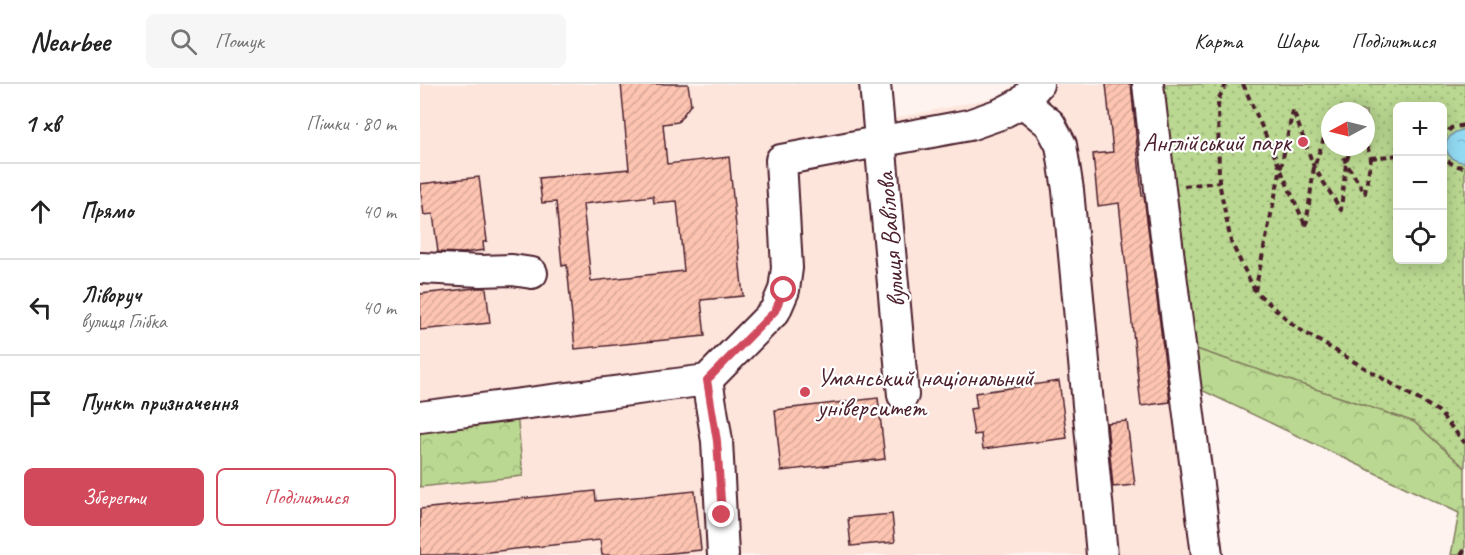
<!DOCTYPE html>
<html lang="uk">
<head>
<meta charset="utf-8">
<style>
  body { margin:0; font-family:Caveat,sans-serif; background:#f6f6f6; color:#222 }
  .controls { position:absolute; right:18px; top:18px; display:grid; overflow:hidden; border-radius:9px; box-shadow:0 3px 15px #0003 }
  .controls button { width:54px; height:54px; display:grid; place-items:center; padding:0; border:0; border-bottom:2px solid #e0e0e0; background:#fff; color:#222; font:30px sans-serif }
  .compass { position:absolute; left:901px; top:18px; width:54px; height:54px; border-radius:50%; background:#fff; box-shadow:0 3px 15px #0003; rotate:263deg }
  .stop { position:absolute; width:18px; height:18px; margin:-14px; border:4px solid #d1495b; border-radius:50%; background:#fff }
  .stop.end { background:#d1495b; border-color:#fff; box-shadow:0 2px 6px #0008 }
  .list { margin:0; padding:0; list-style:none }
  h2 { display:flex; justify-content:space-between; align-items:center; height:78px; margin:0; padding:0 24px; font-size:26px }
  h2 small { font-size:20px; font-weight:400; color:#767676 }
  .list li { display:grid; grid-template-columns:39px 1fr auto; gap:18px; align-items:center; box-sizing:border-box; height:96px; padding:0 24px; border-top:2px solid #e0e0e0 }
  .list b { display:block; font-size:22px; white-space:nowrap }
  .list p { margin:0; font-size:20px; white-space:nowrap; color:#767676 }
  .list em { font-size:20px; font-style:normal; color:#767676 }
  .actions { display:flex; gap:12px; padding:18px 24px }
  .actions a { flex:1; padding:14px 0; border:2px solid #d1495b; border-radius:9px; text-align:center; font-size:21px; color:#d1495b }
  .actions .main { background:#d1495b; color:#fff }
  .icon { flex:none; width:33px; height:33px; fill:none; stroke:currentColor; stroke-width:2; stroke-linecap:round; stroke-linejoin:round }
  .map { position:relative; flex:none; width:1045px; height:471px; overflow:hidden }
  header { display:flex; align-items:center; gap:36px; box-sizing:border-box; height:84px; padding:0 30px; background:#fff; border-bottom:2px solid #e0e0e0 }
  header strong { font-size:28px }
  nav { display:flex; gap:33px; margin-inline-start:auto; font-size:21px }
  .search { width:420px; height:54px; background:#f6f6f6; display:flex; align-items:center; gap:15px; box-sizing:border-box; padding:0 21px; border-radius:9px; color:#767676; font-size:22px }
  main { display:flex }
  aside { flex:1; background:#fff }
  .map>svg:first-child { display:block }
  .built { fill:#fde5dc }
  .grass { fill:url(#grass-dots); stroke:#827c5e; stroke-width:1.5; fill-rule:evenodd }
  .forest { fill:url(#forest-crowns); stroke:#827c5e; stroke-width:1.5 }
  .water { fill:url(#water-ripples); stroke:#758fa2; stroke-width:1.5 }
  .building { fill:url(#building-hatch); stroke:#4a1f2b; stroke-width:1.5; fill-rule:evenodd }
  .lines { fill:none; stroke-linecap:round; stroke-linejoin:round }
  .minor-casing { stroke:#4a1f2b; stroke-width:34 }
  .path { stroke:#4a1f2b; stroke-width:4; stroke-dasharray:6 4.5; stroke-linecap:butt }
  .minor { stroke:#fff; stroke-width:30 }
  .route { stroke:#d1495b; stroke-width:8 }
  .poi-dot { fill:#d1495b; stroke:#fff; stroke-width:2 }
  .labels { text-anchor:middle; stroke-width:4.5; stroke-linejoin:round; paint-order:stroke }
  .poi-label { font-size:26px; fill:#4a1f2b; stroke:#fff; text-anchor:end }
  .street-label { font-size:26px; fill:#4a1f2b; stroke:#fff }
</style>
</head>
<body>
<header>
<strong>Nearbee</strong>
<div class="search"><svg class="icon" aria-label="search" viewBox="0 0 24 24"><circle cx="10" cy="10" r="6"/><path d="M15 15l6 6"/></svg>Пошук</div>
<nav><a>Карта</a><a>Шари</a><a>Поділитися</a></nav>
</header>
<main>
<aside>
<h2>1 хв<small>Пішки · 80 m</small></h2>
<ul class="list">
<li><svg class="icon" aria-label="ahead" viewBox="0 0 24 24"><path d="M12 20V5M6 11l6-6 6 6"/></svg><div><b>Прямо</b></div><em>40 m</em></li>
<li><svg class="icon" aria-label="left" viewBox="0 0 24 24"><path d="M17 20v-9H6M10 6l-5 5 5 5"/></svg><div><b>Ліворуч</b><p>вулиця Глібка</p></div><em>40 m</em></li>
<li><svg class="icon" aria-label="arrive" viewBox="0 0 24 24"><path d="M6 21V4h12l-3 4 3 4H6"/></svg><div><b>Пункт призначення</b></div></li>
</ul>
<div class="actions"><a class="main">Зберегти</a><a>Поділитися</a></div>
</aside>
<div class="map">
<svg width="1045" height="471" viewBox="0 0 1045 471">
  <defs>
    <pattern id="grass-dots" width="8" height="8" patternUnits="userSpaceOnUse" patternTransform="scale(1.5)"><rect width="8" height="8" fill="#bad891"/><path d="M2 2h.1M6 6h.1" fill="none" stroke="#a1b97d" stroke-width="1.8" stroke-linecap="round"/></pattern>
    <pattern id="forest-crowns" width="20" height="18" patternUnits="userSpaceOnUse" patternTransform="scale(1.5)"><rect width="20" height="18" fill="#bad891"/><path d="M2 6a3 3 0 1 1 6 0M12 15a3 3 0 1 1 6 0" fill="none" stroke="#a1b97d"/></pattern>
    <pattern id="water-ripples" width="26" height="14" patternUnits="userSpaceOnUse" patternTransform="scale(1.5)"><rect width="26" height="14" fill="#91daf2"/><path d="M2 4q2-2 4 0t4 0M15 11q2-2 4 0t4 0" fill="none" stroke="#7fbbd0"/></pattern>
    <pattern id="building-hatch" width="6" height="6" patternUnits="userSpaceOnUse" patternTransform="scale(1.5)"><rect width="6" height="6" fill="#fcc4b1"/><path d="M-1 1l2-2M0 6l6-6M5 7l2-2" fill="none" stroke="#daa898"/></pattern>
  </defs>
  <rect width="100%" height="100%" fill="#fef3ef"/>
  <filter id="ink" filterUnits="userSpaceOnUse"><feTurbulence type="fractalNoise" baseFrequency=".0167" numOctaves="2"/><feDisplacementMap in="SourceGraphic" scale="12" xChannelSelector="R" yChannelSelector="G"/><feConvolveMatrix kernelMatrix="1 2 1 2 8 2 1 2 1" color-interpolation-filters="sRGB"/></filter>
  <g filter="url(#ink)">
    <polygon class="built" points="0,0 439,0 443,41 577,13 597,0 730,0 792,471 0,471"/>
    <path class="grass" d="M734 0H1045V384L994 338 767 262ZM978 22H1022V176H978ZM910 27H946V63H910Z"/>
    <g class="forest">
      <polygon points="767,262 994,338 1045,384 1045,471 1031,471 1039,429 769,300"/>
      <polygon points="95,308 103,392 0,403 0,318"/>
    </g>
    <path class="water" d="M1042 46H1045V78C1022 78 1019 51 1042 46Z"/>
    <g class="building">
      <path d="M201 0H268L271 20 258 38 243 40 247 80 309 73 323 212 281 216 285 252 155 265 147 181 142 182 136 118 122 119 119 94 209 85ZM233 112 234 119 257 117 264 187 171 197 163 120Z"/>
      <polygon points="686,0 711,0 722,112 724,112 750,318 721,322 699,119 678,122 673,70 693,68"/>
      <polygon points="59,93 67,157 63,158 64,166 43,169 18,168 13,130 4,131 0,100"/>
      <polygon points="56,204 66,204 70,239 0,246 0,210"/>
      <polygon points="639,297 647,354 563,365 561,350 554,351 550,325 557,324 555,309"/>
      <polygon points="458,314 465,375 361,387 355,326"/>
      <polygon points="707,337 715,401 693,403 687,339"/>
      <polygon points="175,407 176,417 275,407 281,466 232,471 182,471 180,456 40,471 0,471 0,425"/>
      <polygon points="472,430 475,458 431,462 428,434"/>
    </g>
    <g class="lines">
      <g class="minor-casing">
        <g id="minor">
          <polyline points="455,0 483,311"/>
          <polyline points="728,0 740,105 787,471"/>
          <polyline points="603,18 630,40 641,61 648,106 682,471"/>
          <polyline points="0,184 61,187 92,186 112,189"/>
          <polyline points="287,296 297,357 303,471"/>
          <polyline points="0,333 287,296 355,227 364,206 367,184 361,76 549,41 580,30 603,18 618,0"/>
        </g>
      </g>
      <g class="path">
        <polyline points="806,0 798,16 799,98 811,158 835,207 877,244 1018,327 1045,359"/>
        <polyline points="823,0 886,143 894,83 910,37"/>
        <polyline points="1022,55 1031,44 1045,41"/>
        <polyline points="920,63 926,79 945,109 951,74 946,59"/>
        <path d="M1022 68C1027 78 1034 83 1045 83"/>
        <polyline points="951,74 978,71"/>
        <polyline points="764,102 799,98"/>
        <polyline points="835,207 873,26 894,83 921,126 926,79 931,63"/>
        <polyline points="1041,471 1045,465"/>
      </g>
      <use href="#minor" class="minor"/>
    </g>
  </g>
  <g class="lines" filter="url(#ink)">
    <polyline class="route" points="302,431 297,357 287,296 355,227 364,206"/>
  </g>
  <g class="poi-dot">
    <circle cx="883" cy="58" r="6"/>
    <circle cx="385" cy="308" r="6"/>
  </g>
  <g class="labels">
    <g class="poi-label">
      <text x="871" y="67">Англійський парк</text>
      <text x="397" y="302" text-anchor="start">Уманський національний<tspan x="397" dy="30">університет</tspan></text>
    </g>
    <g class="street-label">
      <text transform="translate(470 156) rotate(-95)" y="9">вулиця Вавілова</text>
    </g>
  </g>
</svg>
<div class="controls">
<button>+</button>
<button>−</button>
<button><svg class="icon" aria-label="locate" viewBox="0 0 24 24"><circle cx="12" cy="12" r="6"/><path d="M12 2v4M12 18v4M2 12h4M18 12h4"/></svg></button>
</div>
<svg class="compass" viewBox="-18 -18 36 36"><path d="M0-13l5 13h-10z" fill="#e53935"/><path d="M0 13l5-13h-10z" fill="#767676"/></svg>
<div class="stop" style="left:364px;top:206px"></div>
<div class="stop end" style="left:302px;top:431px"></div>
</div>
</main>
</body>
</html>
